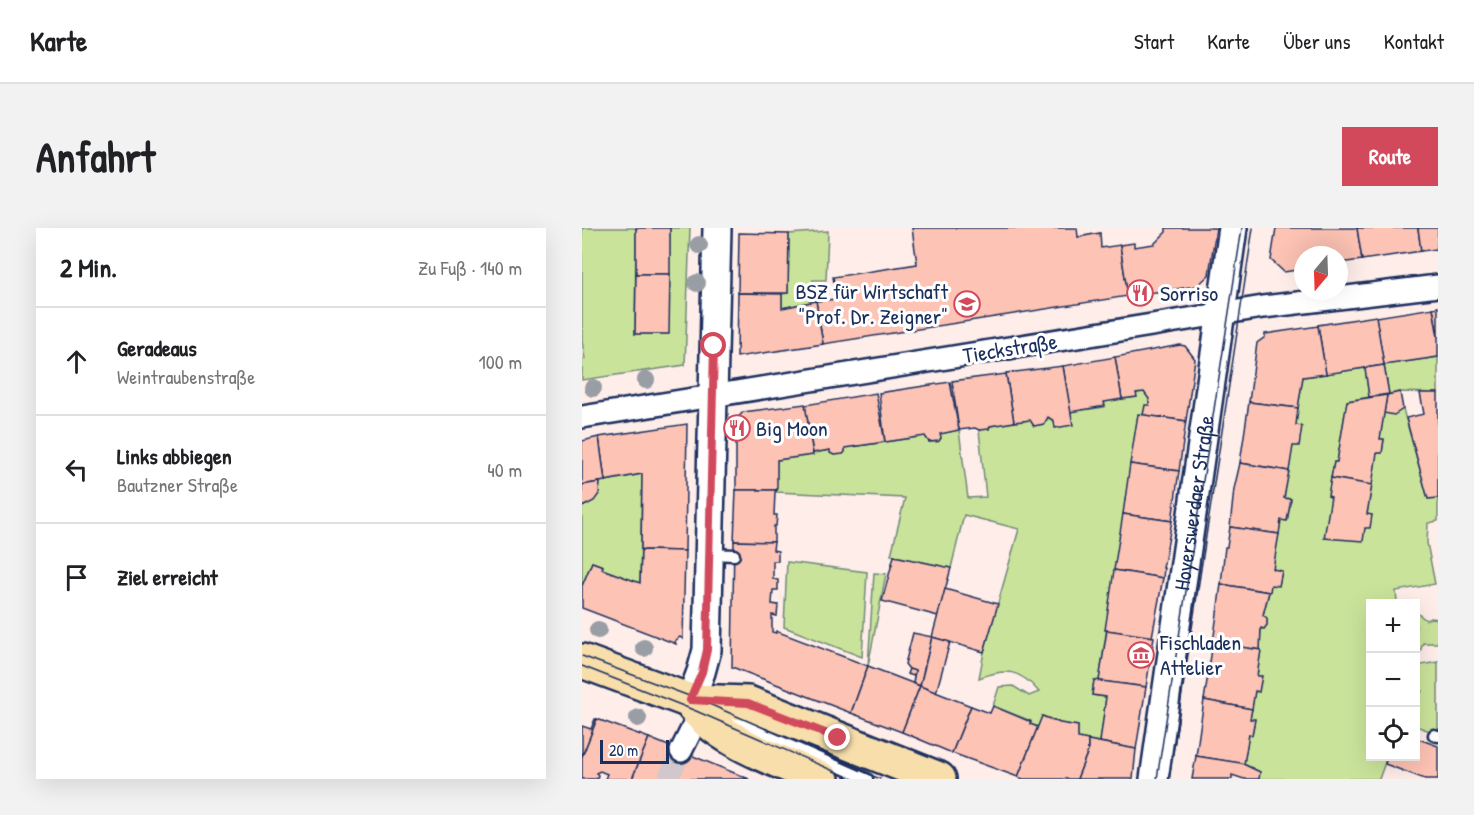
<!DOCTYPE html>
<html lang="de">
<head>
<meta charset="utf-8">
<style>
  body { margin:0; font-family:"Patrick Hand",sans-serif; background:#f2f2f2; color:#202124 }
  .controls { position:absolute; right:18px; bottom:18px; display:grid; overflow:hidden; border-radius:0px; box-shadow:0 6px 24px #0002 }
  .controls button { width:54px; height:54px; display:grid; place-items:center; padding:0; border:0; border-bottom:2px solid #e0e0e0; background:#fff; color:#202124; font:30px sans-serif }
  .compass { position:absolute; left:712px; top:18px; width:54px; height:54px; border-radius:50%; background:#fff; box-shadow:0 6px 24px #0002; rotate:199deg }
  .scale { position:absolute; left:18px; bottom:15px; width:69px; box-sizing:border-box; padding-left:6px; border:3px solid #1b2f5e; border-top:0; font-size:16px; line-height:21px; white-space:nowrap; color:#1b2f5e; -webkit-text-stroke:4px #fff; paint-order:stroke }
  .stop { position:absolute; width:18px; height:18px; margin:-14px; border:4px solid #d1495b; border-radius:50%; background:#fff }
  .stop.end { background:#d1495b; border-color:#fff; box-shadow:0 2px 6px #0008 }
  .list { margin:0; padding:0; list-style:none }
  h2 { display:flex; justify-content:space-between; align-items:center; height:78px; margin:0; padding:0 24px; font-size:26px }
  h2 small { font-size:20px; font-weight:400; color:#757577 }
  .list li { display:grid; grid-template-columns:39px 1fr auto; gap:18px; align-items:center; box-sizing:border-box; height:108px; padding:0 24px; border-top:2px solid #e0e0e0 }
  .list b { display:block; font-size:22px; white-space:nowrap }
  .list p { margin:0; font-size:20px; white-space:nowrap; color:#757577 }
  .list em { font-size:20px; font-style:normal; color:#757577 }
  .icon { flex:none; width:33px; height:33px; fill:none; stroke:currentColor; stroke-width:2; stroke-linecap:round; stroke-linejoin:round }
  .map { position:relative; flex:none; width:856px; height:551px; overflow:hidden; border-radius:0px }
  header { display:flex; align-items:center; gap:36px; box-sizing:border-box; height:84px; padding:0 30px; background:#fff; border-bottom:2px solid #e0e0e0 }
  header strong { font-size:28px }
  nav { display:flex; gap:33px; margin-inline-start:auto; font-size:21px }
  .intro { display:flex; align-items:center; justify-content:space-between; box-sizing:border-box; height:144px; padding:0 36px }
  h1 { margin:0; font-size:42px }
  .button { padding:15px 27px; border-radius:0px; background:#d1495b; color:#fff; font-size:21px; font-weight:700 }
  main { display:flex; gap:36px; padding:0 36px }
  aside { flex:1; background:#fff; border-radius:0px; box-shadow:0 6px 24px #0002 }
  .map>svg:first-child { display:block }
  .green { fill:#cae39a; stroke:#72897c; stroke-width:1.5 }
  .building { fill:#fdc3b4; stroke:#1b2f5e; stroke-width:1.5 }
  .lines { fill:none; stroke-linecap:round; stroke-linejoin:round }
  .minor-tunnel { stroke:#d1c7cc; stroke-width:21; stroke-dasharray:21 10; stroke-linecap:butt }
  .service-casing { stroke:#1b2f5e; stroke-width:15 }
  .minor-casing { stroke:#1b2f5e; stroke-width:26 }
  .tertiary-casing { stroke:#1b2f5e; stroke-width:32 }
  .primary-casing { stroke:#1b2f5e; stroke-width:38 }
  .service { stroke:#fff; stroke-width:10 }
  .minor { stroke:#fff; stroke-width:21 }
  .tertiary { stroke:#fff; stroke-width:27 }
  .primary { stroke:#f8deab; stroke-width:33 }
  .tram { stroke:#1b2f5e; stroke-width:1.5 }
  .tree { fill:#999da4 }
  .route { stroke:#d1495b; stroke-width:8 }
  .labels { text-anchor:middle; stroke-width:6; stroke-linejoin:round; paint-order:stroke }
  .poi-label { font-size:22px; fill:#1b2f5e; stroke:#fff; text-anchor:start }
  .street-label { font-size:22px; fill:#1b2f5e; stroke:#fff }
</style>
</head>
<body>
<header>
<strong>Karte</strong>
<nav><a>Start</a><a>Karte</a><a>Über uns</a><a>Kontakt</a></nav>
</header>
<div class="intro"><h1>Anfahrt</h1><a class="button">Route</a></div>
<main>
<aside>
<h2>2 Min.<small>Zu Fuß · 140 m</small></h2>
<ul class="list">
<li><svg class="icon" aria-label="ahead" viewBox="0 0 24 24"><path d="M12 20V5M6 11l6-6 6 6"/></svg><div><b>Geradeaus</b><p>Weintraubenstraße</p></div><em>100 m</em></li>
<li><svg class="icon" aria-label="left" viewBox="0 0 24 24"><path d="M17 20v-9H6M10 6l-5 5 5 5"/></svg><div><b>Links abbiegen</b><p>Bautzner Straße</p></div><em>40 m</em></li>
<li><svg class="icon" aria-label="arrive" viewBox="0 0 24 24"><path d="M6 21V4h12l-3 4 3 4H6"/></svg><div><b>Ziel erreicht</b></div></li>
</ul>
</aside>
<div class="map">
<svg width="856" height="551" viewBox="0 0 856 551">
  <rect width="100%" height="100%" fill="#feede8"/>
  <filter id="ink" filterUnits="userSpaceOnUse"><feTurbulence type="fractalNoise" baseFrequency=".0167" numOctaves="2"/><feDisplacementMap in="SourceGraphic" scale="12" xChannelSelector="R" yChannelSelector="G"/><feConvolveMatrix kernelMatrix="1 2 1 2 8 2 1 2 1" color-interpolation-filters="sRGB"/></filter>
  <g filter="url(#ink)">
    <g class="green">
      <polygon points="0,0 54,0 53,106 86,106 88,0 108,0 103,137 0,152 0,132 3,131 0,113"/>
      <polygon points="246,3 244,52 231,52 234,73 200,80 200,66 206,65 207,6"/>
      <polygon points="856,129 856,165 818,164 807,166 802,137"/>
      <polygon points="783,140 787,169 765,173 755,234 752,234 746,268 783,300 790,287 785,286 795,225 800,225 802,212 798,211 802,185 812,186 821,181 846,271 856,270 856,293 846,295 845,315 853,356 814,363 815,374 817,375 788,376 788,528 805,529 797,551 677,551 678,544 662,536 667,506 670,506 673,492 668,491 673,463 679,448 675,448 679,422 678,422 679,400 685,397 685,391 681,387 689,357 697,357 700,343 691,341 699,292 705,293 709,272 702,270 721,149"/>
      <path d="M562 164 567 171V177L561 187H556L517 453 512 452 510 467 524 469 518 514 496 510V498L478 495 461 488 456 499 448 496 449 493 411 478 417 459 431 458 447 468 457 464C438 441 424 440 397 450L402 424 437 301 382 287 369 340 309 327 323 270 194 264 195 232 248 222 249 225 252 227 261 226 263 224V220L343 208 347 214H356L359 210 358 206 377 202 386 270 404 269 397 202 406 201 408 198 448 192 452 198 461 196 465 192 464 189 472 193 474 200 490 197 488 184 522 179V174L554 169V165Z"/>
      <path d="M60 246 58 355 20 341 21 338 10 334 0 358V279C13 274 17 267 18 254Z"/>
      <polygon points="205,334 285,344 280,429 202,399"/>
      <polygon points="292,345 304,346 286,438"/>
      <polygon points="834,384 844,392 849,390 856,391 856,415 841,415 838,424 834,425"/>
      <polygon points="856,434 856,506 834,498 834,471 840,463 836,452 834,451 834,438"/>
    </g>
    <g class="building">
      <rect x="54" y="0" width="34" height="46"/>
      <polygon points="330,0 495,0 496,9 518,5 519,20 538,17 546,68 241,116 234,73 255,71 251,49 335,36"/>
      <polygon points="584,0 634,0 627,47 615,58 546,68 538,17 552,15 552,19 572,16 584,4"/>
      <polygon points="694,0 775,0 780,32 757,35 757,27 721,27 721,41 702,44 689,32"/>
      <polygon points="775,0 836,0 839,23 780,32"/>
      <polygon points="836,0 856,0 855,21 839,23"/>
      <polygon points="157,5 207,6 206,65 156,65"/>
      <polygon points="54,46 88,46 87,106 53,106"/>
      <polygon points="156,65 200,66 200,80 234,73 241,116 155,129"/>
      <polygon points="856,79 856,109 851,80"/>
      <polygon points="851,80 856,109 856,129 802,137 794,89"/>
      <polygon points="794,88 802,137 744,146 736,97"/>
      <polygon points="736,98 744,146 721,149 716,180 667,174 675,115 683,109 683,106"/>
      <polygon points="598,117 603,118 613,131 604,193 561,187 563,177 567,177 567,171 562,164 554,165 555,169 540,171 533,129"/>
      <polygon points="533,129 540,171 522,174 523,178 488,184 481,138"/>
      <polygon points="802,137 807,166 787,169 783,140"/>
      <polygon points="481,138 491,197 473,200 472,193 466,189 462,196 452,198 448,192 432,194 424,145"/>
      <polygon points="424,146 432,194 408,198 407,201 397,202 393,200 377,202 370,153"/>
      <polygon points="368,154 377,202 358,206 359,210 357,213 347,214 343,208 303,214 297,165"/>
      <polygon points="818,164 821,181 812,187 802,185 805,167"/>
      <polygon points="294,165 303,214 263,220 263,224 261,226 252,227 248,225 248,222 231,225 223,177"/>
      <polygon points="838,165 856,165 856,270 846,271 824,190 842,186"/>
      <polygon points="805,167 798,211 802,211 800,225 795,225 790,257 749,250 752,234 755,234 765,173"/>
      <polygon points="667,174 716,180 714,197 720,198 717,218 711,218 707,243 658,235"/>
      <polygon points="223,176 231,227 195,232 195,262 154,262 154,192 161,184"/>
      <polygon points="556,186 604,193 597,243 548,236"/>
      <polygon points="105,196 103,323 59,322 60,246 23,253 17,209"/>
      <polygon points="17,209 23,253 0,257 0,213"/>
      <polygon points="658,235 707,243 702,270 709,271 705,293 699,292 697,306 648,299 652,261"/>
      <polygon points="548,236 597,243 590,293 541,286"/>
      <polygon points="749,250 790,257 785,286 790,287 788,300 783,300 781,313 742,310 749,269 746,268"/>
      <polygon points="18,254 17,266 12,273 0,279 0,257"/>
      <polygon points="154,262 195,262 193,264 192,287 195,287 194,298 192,298 192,314 152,313"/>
      <polygon points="541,286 590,293 581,340 582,340 581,350 532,342"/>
      <polygon points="648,299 697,306 691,341 700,343 697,358 689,357 688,364 639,356 643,319 645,319"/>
      <polygon points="152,313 192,314 191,322 196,323 196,333 191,333 191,351 196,352 196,362 191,362 190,376 196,377 195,388 190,387 190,404 194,405 194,403 286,438 269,485 150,439"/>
      <polygon points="59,322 103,323 101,411 98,409 93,413 94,416 0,380 0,358 10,334 21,338 20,341 58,355"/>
      <polygon points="312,328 369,340 356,388 300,373"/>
      <polygon points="532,342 581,350 570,409 523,402"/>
      <polygon points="639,356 687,364 681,387 685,390 685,397 682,401 679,400 678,422 631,415"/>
      <polygon points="363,361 416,376 402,424 350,409"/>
      <polygon points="525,402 572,409 564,459 517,453"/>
      <polygon points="331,405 350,409 338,458 331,455 333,443 327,441 323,436"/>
      <polygon points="350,409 368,414 354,465 338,458"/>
      <polygon points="631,415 679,422 675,448 680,448 677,464 673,463 670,481 622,472"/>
      <polygon points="286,438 338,458 320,504 269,485"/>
      <polygon points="327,441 333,443 332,448 325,446"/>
      <polygon points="512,452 564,459 554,521 518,514 524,469 510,467"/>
      <polygon points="338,458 389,478 370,525 320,504"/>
      <polygon points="622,472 670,481 668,491 673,491 670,507 667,506 662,536 614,528"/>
      <polygon points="389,478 408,485 411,478 449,494 448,496 456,499 436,549 370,525"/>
      <polygon points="460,488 478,495 496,498 496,510 506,512 506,523 495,551 441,551 436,549"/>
      <polygon points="13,491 15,491 0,529 0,498 9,501"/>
      <polygon points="15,491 67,510 50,551 23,551 25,546 18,543 14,545 16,547 15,551 0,551 0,529"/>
      <polygon points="67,510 167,551 50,551"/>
      <polygon points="834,510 856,518 856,551 843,551 803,536 805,528 834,528"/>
      <polygon points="506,512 554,521 551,551 495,551 506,523"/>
      <polygon points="614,528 659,535 678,544 677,551 662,551 650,547 650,551 610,551"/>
    </g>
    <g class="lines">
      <polyline class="minor-tunnel" points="86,551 99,523"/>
      <g class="service-casing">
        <g id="service">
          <polyline points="129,326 152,327"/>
          <polyline points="140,487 285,551"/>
          <polyline points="852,507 856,508"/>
        </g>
      </g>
      <g class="minor-casing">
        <g id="minor">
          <polyline points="0,189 681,79 856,58"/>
          <polyline points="99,523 117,487"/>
        </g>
      </g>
      <g class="tertiary-casing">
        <g id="tertiary">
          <polyline points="108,473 119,444 125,422 135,0"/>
          <path id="s1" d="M572 551 651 0"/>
        </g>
      </g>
      <g class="primary-casing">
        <g id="primary">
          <polyline points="0,433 108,473 166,475 357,551"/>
          <path d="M108 473C131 511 199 534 240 551"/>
        </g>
      </g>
      <use href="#service" class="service"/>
      <use href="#minor" class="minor"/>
      <use href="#tertiary" class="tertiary"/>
      <use href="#primary" class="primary"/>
      <g class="tram">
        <polyline points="0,428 118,472 298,551"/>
        <polyline points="0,438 114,483 270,551"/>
        <polyline points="575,551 660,0"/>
        <polyline points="587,551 671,0"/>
      </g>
    </g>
    <g class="tree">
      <circle cx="117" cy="17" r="9"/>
      <circle cx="115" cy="55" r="9"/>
      <circle cx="64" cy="152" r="9"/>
      <circle cx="11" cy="160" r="9"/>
      <circle cx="16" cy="402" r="9"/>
      <circle cx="62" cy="420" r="9"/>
      <circle cx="56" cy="490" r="9"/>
    </g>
  </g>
  <g class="lines" filter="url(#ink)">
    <polyline class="route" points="132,118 125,422 120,444 108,472 166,475 256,510"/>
  </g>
  <defs>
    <g id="restaurant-ring" transform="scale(1.35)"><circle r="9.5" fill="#fff" stroke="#d1495b" stroke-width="1.5"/><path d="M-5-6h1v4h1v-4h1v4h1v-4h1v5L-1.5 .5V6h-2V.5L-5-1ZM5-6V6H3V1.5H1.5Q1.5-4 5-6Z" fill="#d1495b"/></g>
    <g id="school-ring" transform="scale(1.35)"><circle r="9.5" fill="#fff" stroke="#d1495b" stroke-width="1.5"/><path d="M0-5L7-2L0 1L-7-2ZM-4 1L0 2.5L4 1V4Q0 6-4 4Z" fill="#d1495b"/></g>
    <g id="museum-ring" transform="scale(1.35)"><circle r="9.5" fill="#fff" stroke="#d1495b" stroke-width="1.5"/><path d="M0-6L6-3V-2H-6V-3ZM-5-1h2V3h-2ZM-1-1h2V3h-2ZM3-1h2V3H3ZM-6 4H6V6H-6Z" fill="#d1495b"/></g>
  </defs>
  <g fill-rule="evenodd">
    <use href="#restaurant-ring" x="558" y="65"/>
    <use href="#school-ring" x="385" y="76"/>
    <use href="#restaurant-ring" x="155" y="200"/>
    <use href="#museum-ring" x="559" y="427"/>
  </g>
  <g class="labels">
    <g class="poi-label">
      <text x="366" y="71" text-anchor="end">BSZ für Wirtschaft<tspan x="366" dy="25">"Prof. Dr. Zeigner"</tspan></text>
      <text x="578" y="73">Sorriso</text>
      <text x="174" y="208">Big Moon</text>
      <text x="578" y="422">Fischladen<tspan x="578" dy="25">Attelier</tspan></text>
    </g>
    <g class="street-label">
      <text transform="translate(428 120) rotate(-9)" y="8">Tieckstraße</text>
      <text dy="8" stroke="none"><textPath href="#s1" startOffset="279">Hoyerswerdaer Straße</textPath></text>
    </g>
  </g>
</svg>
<div class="controls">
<button>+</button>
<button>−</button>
<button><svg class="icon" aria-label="locate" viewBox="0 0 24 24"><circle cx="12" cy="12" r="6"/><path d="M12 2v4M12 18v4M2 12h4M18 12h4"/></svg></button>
</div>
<svg class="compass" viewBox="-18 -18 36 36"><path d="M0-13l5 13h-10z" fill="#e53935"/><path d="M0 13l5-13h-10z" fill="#757577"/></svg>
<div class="scale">20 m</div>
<div class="stop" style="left:132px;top:118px"></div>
<div class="stop end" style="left:256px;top:510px"></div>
</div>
</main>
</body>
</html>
